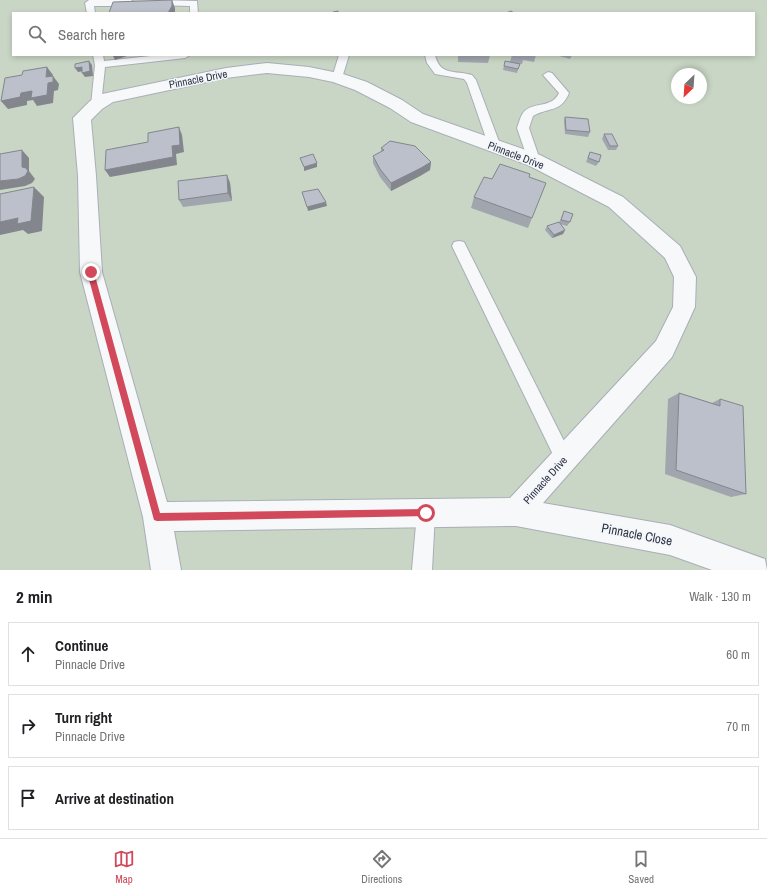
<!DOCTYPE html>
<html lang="en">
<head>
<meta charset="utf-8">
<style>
  body { margin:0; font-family:"Archivo Narrow",sans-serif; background:#f2f2f2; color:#202124 }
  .compass { position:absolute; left:671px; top:68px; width:36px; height:36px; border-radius:50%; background:#fff; box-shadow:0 2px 6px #0003; rotate:205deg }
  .stop { position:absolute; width:12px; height:12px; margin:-9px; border:3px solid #d1495b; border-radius:50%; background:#fff }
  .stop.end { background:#d1495b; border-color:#fff; box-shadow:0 1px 4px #0008 }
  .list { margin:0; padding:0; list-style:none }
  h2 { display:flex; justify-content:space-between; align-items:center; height:52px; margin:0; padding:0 16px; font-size:17px }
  h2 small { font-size:13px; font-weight:400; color:#757577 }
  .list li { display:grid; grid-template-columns:26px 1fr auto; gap:12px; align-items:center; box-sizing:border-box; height:64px; margin:0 8px 8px; padding:0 8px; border:1px solid #e0e0e0; border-radius:0px }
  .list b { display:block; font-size:15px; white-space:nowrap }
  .list p { margin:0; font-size:13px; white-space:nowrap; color:#757577 }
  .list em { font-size:13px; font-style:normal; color:#757577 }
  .icon { flex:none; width:22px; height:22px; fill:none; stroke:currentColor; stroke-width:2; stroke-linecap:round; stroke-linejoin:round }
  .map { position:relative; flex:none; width:767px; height:570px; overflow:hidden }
  .search { position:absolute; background:#fff; box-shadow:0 2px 6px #0003; left:12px; right:12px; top:12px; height:44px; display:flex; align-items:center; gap:10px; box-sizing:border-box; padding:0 14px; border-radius:0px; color:#757577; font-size:15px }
  .sheet { height:268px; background:#fff }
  nav { display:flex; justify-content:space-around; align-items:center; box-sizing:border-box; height:56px; border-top:1px solid #e0e0e0; background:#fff; font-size:11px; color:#757577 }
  nav a { display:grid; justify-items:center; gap:2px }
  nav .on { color:#d1495b }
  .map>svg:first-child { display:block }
  .green { fill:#c9d6c5; fill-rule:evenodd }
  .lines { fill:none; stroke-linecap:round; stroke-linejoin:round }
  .lane-casing { stroke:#a9aeb7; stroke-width:2 }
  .street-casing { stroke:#a9aeb7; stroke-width:2 }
  .lane { fill:#f7f8fa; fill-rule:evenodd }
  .street { fill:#f7f8fa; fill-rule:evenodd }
  .wall { fill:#a1a5ae }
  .shaded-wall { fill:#83868d }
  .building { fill:#bbc0ca; stroke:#83868d }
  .route { fill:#d1495b }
  .labels { text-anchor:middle; stroke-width:3; stroke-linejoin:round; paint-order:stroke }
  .street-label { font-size:11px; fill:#2b3445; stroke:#f4f6f9 }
  .near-street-label { font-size:13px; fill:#2b3445; stroke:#f4f6f9 }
</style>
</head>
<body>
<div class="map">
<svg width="767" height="570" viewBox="0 0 767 570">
  <rect width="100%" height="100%" fill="#e4e7ec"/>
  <path class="green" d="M0 0H767V570H0ZM13 13H754V55H13ZM677 74H701V98H677Z"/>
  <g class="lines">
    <g class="lane-casing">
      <g id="lane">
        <polygon points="89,0 131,0 135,3 131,6 94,6 95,13 87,13 85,3"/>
        <polygon points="156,0 197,1 198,13 190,13 190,6 153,5 152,3"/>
        <polygon points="93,55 103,55 104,61 160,55 190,55 185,58 105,67 101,105 100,107 92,107 91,105 95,65"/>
        <polygon points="339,55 349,55 342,78 337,81 332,78"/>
        <path d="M425 55H435C440 76 454 70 472 75L476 80 501 147 499 150H491L489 147 467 83 464 79 435 74 427 63Z"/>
        <path d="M548 72 552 73 569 93C561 113 548 107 533 116L529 128 540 160 538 163 534 164 530 163 528 160 517 128C519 123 520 117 523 113 532 101 552 109 559 93L543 75Z"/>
        <polygon points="459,241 464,242 570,453 573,459 570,465 564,468 558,465 452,246 454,242"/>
        <polygon points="426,504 432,507 435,513 432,570 412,570 417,513 420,507"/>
      </g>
    </g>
    <g class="street-casing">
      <path id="street" d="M267 63 309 67 343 74 367 82 402 100 423 114 540 155 623 197 680 246 696 277 695 307 672 357 543 503 670 525 765 559 767 570H712L670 555 516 526 174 531 181 570H151L143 517 80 272 78 176 73 118 90 101 102 94 226 68ZM267 73 309 77 333 82 355 90 390 108 411 122 528 165 609 207 665 258 674 277 673 307 656 341 510 498 167 502 102 272 96 176 91 120 102 109 113 102 226 78Z"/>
    </g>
    <use href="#lane" class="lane"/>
    <use href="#street" class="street"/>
  </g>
  <g class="wall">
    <polygon points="458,55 490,55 488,63 458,62"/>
    <polygon points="512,55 536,55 534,62 523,60 522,64 520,64 517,73 503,70 505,61 510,62"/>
    <polygon points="556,55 572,55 570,59"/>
    <polygon points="565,117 590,132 588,137 565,134 564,121"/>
    <polygon points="604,134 618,146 616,150 608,150 602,139"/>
    <polygon points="381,148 431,162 430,170 420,176 391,191 380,177 373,163 373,156 381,152"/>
    <polygon points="590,152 599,162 596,166 586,162"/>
    <polygon points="227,175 230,183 232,201 183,207 179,200"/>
    <polygon points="529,177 532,218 528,228 471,208 474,197 492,179"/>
    <polygon points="564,211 570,222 567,226 560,224 565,230 563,234 552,238 545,230 547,226 559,223"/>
    <polygon points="679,393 712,403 720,399 746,494 731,497 665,474 668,399"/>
  </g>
  <g class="shaded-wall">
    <polygon points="172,0 175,8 175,13 168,13"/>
    <polygon points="116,55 130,55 115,60 113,56"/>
    <polygon points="89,61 92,65 93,76 85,77 82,73"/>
    <polygon points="47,67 53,75 52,82 53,76 59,84 58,90 54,91 53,103 37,106 33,100 27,101 27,105 8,109 1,101 21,93 46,77"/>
    <polygon points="82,67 84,71 78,72 75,68"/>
    <polygon points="179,127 182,135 184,152 176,154 177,165 110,177 105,170 172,146"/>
    <polygon points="22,150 29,158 29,171 35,179 32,183 25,186 0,190 0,181 22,167"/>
    <polygon points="431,162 430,170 420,176 391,191 391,183"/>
    <polygon points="317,163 317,167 304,171 304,167"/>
    <polygon points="227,175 230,183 232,201 228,193"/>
    <polygon points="34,187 44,197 42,231 28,234 23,230 0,235 0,222 18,218"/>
    <polygon points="326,202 327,206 308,211 307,207"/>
    <polygon points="565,230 563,234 552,238 554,235"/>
  </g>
  <g class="building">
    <polygon points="172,0 172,6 168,13 109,13 113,2"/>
    <polygon points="338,11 338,13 333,13 333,12"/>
    <polygon points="511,11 514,13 506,13"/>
    <polygon points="89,61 90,71 82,73 82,67 75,68 75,64"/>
    <polygon points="505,61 520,64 518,69 504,66"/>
    <polygon points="47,67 46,77 53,76 53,82 48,83 47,95 31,98 32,91 21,93 20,97 1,101 5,78 22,75 23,71"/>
    <polygon points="565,117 588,119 590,132 566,130"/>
    <polygon points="179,127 180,145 172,146 173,157 105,170 106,150 148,142 148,133"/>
    <polygon points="604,134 612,134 618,146 610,146"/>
    <polygon points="390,141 415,146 431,162 421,168 391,183 380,169 373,156 384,150 381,148"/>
    <polygon points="22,150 22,167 26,168 28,171 25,176 18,179 0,181 0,154"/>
    <polygon points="590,152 601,155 599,162 588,158"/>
    <polygon points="313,154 317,163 304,167 300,158"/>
    <polygon points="500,164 530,174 529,177 546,183 532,218 474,197 484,177 492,179"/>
    <polygon points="227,175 228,193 179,200 178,181"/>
    <polygon points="34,187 31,221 17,224 18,218 0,222 0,194"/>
    <polygon points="318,189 326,202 307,207 302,192"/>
    <polygon points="564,211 573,214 570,222 561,220"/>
    <polygon points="559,222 565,230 554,235 547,226"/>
    <polygon points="679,393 720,406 720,399 743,406 746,494 676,470"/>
  </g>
  <polygon class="route" points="91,269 94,272 160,513 426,509 429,510 431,513 429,516 157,521 154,520 87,272"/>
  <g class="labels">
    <g class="street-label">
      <text transform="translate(198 79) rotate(-11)" y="4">Pinnacle Drive</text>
      <text transform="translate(516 155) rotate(21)" y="4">Pinnacle Drive</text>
      <text transform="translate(545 480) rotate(-48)" y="4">Pinnacle Drive</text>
    </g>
    <g class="near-street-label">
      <text transform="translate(637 534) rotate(11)" y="5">Pinnacle Close</text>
    </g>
  </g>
</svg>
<svg class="compass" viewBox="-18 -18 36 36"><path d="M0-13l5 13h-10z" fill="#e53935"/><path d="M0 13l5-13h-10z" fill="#757577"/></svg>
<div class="stop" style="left:426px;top:513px"></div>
<div class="stop end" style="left:91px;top:272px"></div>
<div class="search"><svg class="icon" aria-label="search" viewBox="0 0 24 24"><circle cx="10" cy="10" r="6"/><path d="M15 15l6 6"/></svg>Search here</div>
</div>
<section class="sheet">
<h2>2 min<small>Walk · 130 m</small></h2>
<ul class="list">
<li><svg class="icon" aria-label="ahead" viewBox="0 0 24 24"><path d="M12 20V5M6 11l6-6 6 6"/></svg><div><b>Continue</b><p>Pinnacle Drive</p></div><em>60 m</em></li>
<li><svg class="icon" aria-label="right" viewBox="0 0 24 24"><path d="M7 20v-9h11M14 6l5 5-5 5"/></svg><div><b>Turn right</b><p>Pinnacle Drive</p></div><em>70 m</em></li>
<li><svg class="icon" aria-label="arrive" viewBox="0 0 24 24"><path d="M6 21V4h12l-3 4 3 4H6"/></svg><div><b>Arrive at destination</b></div></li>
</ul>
</section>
<nav>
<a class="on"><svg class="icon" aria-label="map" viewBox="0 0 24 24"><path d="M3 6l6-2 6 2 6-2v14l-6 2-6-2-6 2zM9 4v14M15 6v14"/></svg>Map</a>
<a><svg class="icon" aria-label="directions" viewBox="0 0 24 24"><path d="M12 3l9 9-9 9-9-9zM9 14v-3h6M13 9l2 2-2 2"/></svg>Directions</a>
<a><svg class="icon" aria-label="saved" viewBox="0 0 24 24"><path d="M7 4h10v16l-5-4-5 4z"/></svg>Saved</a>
</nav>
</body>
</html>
